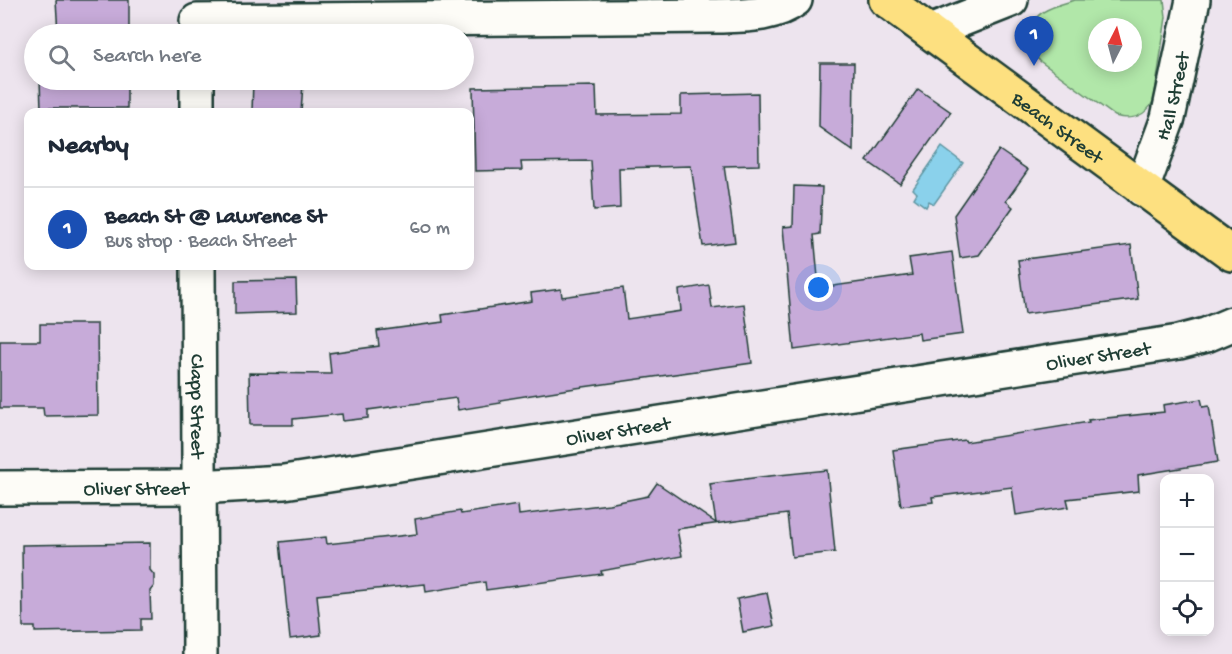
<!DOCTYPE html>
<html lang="en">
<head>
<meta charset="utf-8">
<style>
  body { margin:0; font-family:"Gochi Hand",sans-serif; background:#f2f2f3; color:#1f2937 }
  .controls { position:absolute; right:18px; bottom:18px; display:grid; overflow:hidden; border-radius:12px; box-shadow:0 3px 15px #0003 }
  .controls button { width:54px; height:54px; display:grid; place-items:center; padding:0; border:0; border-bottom:2px solid #e0e1e3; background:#fff; color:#1f2937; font:30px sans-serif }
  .compass { position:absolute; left:1088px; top:18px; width:54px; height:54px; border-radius:50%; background:#fff; box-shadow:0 3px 15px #0003; rotate:6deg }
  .you { position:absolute; left:819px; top:288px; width:21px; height:21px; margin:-15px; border:4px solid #fff; border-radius:50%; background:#1a73e8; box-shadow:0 0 0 9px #1a73e833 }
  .badge { display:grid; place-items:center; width:39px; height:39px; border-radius:50%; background:#ea580c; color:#fff; font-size:20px; font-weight:700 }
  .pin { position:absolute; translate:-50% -50px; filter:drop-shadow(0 2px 3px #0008) }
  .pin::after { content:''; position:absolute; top:32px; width:21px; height:18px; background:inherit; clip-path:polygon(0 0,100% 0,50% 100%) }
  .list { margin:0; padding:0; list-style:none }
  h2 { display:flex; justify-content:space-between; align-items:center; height:78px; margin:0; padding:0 24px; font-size:26px }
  h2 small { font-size:20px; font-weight:400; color:#747a83 }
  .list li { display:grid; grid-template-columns:39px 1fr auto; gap:18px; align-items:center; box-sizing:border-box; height:84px; padding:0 24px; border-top:2px solid #e0e1e3 }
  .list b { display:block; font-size:22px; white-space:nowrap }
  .list p { margin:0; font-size:20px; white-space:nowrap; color:#747a83 }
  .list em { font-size:20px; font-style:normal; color:#747a83 }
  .icon { flex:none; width:33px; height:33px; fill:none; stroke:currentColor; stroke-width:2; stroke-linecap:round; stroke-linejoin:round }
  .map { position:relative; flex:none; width:1232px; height:654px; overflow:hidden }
  .search { position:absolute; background:#fff; box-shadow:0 3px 15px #0003; left:24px; top:24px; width:450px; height:66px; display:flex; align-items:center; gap:15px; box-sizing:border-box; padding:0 21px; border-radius:33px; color:#747a83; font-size:22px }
  .panel { position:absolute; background:#fff; box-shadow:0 3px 15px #0003; left:24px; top:108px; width:450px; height:162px; border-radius:12px }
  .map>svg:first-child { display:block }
  .green { fill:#b1e7a9; stroke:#68926e; stroke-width:1.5; fill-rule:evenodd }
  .water { fill:#8ad1eb; stroke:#5f96a2; stroke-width:1.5 }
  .building { fill:#c7abd9; stroke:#1f3d34; stroke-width:1.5 }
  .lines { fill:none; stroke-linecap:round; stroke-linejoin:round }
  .minor-casing { stroke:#1f3d34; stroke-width:38 }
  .major-casing { stroke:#1f3d34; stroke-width:38 }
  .minor { stroke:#fdfcf7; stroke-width:33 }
  .major { stroke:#fde080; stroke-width:33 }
  .labels { text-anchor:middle; stroke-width:5; stroke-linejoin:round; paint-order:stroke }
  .street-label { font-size:20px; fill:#1f3d34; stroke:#fdfcf7 }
</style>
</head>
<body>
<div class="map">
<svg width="1232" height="654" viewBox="0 0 1232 654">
  <rect width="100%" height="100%" fill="#ede4ee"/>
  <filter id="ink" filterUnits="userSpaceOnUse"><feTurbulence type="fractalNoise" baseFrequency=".0167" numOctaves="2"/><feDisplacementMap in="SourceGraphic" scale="12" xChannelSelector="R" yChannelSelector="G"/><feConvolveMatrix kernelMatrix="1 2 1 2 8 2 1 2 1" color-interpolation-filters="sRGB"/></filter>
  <g filter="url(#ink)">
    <path class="green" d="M1075 0H1164L1166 17 1154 100C1146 116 1132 121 1115 116L1041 62C1033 55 1028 47 1029 36 1030 11 1055 6 1075 0ZM1097 27H1133V63H1097Z"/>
    <polygon class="water" points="942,147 963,163 934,204 929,201 926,207 914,198 917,193 913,189"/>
    <g class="building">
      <polygon points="56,0 129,0 129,31 127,31 127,34 58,34"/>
      <polygon points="820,63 854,63 853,151 819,127"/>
      <polygon points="40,80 127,80 127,108 41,108"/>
      <polygon points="253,81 303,84 301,112 252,112"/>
      <polygon points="596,86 597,115 681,114 681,95 758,93 759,165 724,166 735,242 703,246 691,166 619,168 620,208 594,210 591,161 521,162 522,170 475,171 473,88"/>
      <polygon points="918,89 951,112 900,184 867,161"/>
      <polygon points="999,150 1028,170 1006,201 1013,207 979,255 960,258 954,215"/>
      <polygon points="794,186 822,187 820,234 814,235 819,288 912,275 909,258 952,252 963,334 920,340 919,333 794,350 783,227 793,226"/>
      <polygon points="1131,245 1138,299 1025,314 1018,260"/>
      <polygon points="296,280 297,312 235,314 235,281"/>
      <polygon points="709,285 712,308 744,304 752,363 576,388 500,400 501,403 458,410 456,398 368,410 368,418 343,421 342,414 293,419 293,425 250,425 249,373 331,374 329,353 379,346 377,331 443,322 442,315 532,301 531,293 561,289 562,297 623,288 627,319 681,311 679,290"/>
      <polygon points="40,324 97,324 98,415 44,416 43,408 0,408 0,341 40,341"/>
      <polygon points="1201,399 1203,407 1209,406 1218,462 1138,475 1139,491 1067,499 1069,507 1016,515 1012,487 932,497 933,502 901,506 893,450 965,440 966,442 1089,422 1088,420 1164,412 1163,405"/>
      <polygon points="827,470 835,552 792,557 787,514 677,529 682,556 601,571 602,574 486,590 485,582 426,592 425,584 317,595 321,635 290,639 280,542 326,537 327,544 417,534 415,519 460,511 461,514 518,505 519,515 609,504 648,496 657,483 716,523 710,484 760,477"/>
      <polygon points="150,543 150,570 154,575 154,586 150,591 151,619 141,619 141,630 35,632 35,627 23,627 22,545"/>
      <polygon points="767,593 774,626 743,632 737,599"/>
    </g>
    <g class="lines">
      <g class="minor-casing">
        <g id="minor">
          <path d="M197 21 718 16C743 15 774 16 795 0"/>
          <polyline points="930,32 1011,0"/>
          <polyline points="197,80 197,112"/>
          <path id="s1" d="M1142 189 1168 118 1193 0"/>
          <path id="s2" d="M198 266 200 654"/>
          <path id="s3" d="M0 488 198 487 284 482 1179 342 1206 335 1232 324"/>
        </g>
      </g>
      <g class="major-casing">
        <g id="major">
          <path id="s4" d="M886 0 1232 254"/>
        </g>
      </g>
      <use href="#minor" class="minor"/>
      <use href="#major" class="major"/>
    </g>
  </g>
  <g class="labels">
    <g class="street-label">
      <text dy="7" stroke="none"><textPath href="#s1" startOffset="98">Hall Street</textPath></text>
      <text dy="7" stroke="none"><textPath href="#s4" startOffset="214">Beach Street</textPath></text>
      <text dy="7" stroke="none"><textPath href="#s3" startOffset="1108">Oliver Street</textPath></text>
      <text dy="7" stroke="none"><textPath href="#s2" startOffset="140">Clapp Street</textPath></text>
      <text dy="7" stroke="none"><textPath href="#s3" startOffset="622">Oliver Street</textPath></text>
      <text dy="7" stroke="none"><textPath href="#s3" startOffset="136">Oliver Street</textPath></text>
    </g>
  </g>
</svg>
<div class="controls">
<button>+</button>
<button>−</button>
<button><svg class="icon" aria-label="locate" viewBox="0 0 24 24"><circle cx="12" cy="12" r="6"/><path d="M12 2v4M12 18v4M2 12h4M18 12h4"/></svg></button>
</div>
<svg class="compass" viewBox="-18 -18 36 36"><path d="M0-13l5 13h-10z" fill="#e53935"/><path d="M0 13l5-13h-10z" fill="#747a83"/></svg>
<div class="you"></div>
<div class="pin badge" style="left:1034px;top:66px;background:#1a4fb4">1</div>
<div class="search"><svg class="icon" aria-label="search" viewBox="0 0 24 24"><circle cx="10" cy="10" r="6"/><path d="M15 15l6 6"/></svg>Search here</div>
<section class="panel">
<h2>Nearby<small></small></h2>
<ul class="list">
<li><span class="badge" style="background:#1a4fb4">1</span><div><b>Beach St @ Lawrence St</b><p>Bus stop · Beach Street</p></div><em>60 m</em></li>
</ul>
</section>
</div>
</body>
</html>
